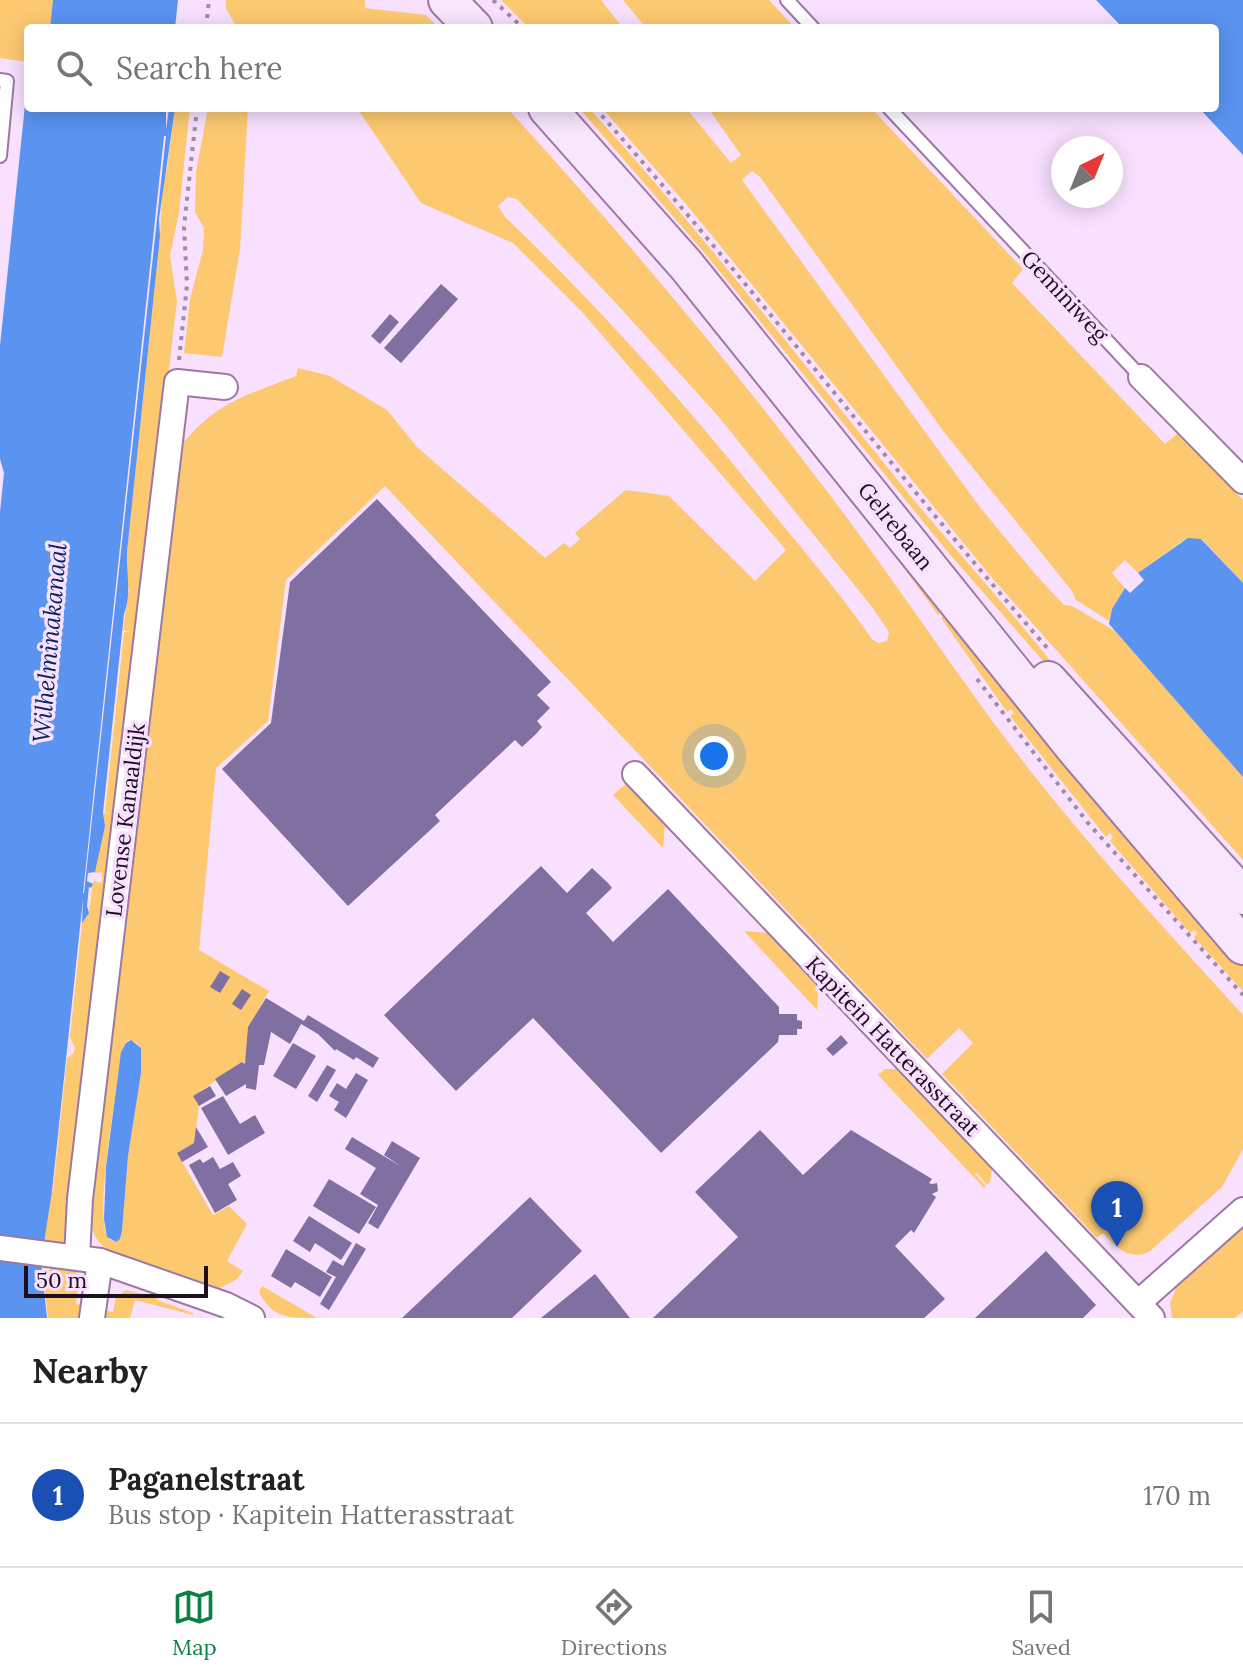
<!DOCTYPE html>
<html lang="en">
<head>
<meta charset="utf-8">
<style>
  body { margin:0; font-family:Lora,serif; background:#f2f2f2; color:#222 }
  .compass { position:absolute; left:1051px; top:136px; width:72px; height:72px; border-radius:50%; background:#fff; box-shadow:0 4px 20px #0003; rotate:43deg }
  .scale { position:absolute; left:24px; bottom:20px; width:184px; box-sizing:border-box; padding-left:8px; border:4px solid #1d0f20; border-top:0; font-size:22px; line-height:28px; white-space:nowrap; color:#1d0f20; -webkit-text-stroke:6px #f8e0fe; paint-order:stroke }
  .you { position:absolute; left:714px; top:756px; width:28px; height:28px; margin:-20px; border:6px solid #fff; border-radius:50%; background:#1a73e8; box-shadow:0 0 0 12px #1a73e833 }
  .badge { display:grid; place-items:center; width:52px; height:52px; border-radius:50%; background:#0b8043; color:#fff; font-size:26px; font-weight:700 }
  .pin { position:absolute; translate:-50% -66px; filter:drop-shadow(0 2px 4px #0008) }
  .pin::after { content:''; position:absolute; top:42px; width:28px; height:24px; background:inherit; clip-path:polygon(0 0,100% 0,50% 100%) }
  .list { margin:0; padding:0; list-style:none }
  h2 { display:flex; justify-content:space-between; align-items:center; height:104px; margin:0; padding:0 32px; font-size:34px }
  h2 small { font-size:26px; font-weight:400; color:#767676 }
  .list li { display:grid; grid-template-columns:52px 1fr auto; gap:24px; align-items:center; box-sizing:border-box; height:144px; padding:0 32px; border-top:2px solid #e0e0e0 }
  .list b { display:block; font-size:30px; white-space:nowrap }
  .list p { margin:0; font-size:26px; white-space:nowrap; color:#767676 }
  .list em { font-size:26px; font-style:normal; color:#767676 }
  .icon { flex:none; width:44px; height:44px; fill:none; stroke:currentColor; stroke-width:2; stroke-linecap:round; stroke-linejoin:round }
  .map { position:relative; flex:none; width:1243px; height:1318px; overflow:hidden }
  .search { position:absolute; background:#fff; box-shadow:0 4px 20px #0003; left:24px; right:24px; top:24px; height:88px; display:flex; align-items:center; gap:20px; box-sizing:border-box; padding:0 28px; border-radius:8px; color:#767676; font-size:30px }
  .sheet { height:248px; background:#fff }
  nav { display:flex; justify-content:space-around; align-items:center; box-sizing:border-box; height:112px; border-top:2px solid #e0e0e0; background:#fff; font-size:22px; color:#767676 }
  nav a { display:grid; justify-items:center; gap:4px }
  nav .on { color:#0b8043 }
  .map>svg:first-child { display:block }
  .green { fill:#fcc971; fill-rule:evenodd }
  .water { fill:#5a93f0; fill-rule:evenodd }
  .building { fill:#806fa1 }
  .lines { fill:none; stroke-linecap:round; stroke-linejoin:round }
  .lane-casing { stroke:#9d78a5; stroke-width:16 }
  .street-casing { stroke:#9d78a5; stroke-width:28 }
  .secondary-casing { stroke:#9d78a5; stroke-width:40 }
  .path { stroke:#9f8ba3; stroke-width:4; stroke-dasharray:4 6; stroke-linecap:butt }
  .lane { stroke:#fff; stroke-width:12 }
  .street { stroke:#fff; stroke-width:24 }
  .secondary { stroke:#f8e6fd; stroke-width:36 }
  .labels { text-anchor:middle; stroke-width:7; stroke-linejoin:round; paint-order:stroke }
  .street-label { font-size:22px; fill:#1d0f20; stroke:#f8e0fe }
  .water-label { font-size:24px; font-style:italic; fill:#02255e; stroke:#f8e0fe }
</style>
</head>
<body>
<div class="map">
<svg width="1243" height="1318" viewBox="0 0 1243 1318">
  <rect width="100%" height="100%" fill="#f8e0fe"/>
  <g class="green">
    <polygon points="0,0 53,0 50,28 28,28 28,62 0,58"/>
    <polygon points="226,0 365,0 365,8 426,15 439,28 237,28 226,8"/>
    <polygon points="501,0 601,0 623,28 529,28"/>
    <polygon points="623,0 769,0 795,28 646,28"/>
    <polygon points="175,108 190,108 179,212 170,256 177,301 67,1241 62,1245 44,1243 50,1192 53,1191 67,1058 73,1054 75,1048 70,1037 82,923 89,913 93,881 102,883 102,872 94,873 105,826 103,813 111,814 105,812 124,632 131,632 123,630 129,590 126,576 127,552 160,236 163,179 167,169"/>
    <polygon points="208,108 248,108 240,249 222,357 184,353 190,299 203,250 204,228 195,212 196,172"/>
    <path d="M357 108H507C620 232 728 360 829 494 900 587 963 686 1036 778 1101 860 1173 938 1243 1015V1149L1222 1187 1149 1252C1128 1261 1117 1247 1103 1233L1097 1238 942 1074 973 1043 959 1028 927 1059 385 486 286 580 268 721 216 768 199 950 269 991 252 1021 245 1063 242 1062 194 1096 199 1106 194 1143 177 1153 213 1215 229 1206 247 1224 227 1261 243 1271 237 1279 220 1288 110 1251C97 1243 93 1234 89 1219L176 452C215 402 240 398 296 376L298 368 330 376 387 410 417 447 545 558 564 543 570 548 580 539 575 533 626 490 669 496 755 581 786 550 583 313 513 243 421 203ZM508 197 517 199 615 302 718 416 872 607 889 632 887 641 878 643 872 639C837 589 797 543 759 496 680 397 596 304 505 217L498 206ZM128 1040 137 1043 141 1048V1073L128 1156 122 1231 120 1239 116 1242C110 1240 110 1241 107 1235 95 1210 116 1100 119 1068L122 1049Z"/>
    <path d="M579 108H589C700 230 800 360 904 488 967 565 1036 636 1093 718L947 551 703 251Z"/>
    <polygon points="602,108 686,108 731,163 741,155 708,108 871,108 1023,269 1012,283 1165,444 1179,432 1243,500 1243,583 1202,539 1184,540 1138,573 1125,560 1112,573 1125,588 1112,609 1109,621 1076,600 1072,591 944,432 760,177 752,171 742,180 979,506 1036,575 1064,605 1072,606 1115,631 1238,770 1243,777 1243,860 993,579 686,204"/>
    <polygon points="762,370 1092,783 1243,956 1243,991 1194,937 1197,933 1195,930 1190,933 1110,841 1113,837 1110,833 1106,837 1010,716 1014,713 1011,709 1007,712 941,618 945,615 942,612 938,615 889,547 894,543 891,540 886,543 824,461 829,457 826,454 821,457 757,375"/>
    <polygon points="627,783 665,823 663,848 613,795"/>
    <polygon points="744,931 770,933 819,985 817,1010"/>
    <polygon points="885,1069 898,1069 992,1168 990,1182 987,1185 977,1173 975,1174 986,1186 984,1188 878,1075"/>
    <polygon points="1243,1226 1243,1311 1235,1318 1172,1318 1170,1303 1177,1286"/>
    <polygon points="42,1263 74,1265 79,1282 76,1304 82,1305 80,1318 48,1318"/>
    <path d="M262 1286 317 1318C287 1318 272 1318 259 1292Z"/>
    <polygon points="126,1290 157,1298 157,1300 193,1313 193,1315 135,1300 130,1318 105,1318 106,1311 113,1312 116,1297"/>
  </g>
  <g class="water">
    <polygon points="53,0 178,0 175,28 50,28"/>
    <polygon points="1096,0 1243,0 1243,155 1199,108 1215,108 1215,28 1123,28"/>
    <path d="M28 76V108H166V130L169 108H175L159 219 160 236 127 552C126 573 132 594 124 614L103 813 105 826 95 872 88 873 87 881 93 884 91 888 89 887 87 906 89 913 82 923 83 899 52 1191 41 1262 47 1318H0V512L4 473 0 459V346ZM164 136H166L84 893H83Z"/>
    <polygon points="1188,538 1201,539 1243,583 1243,777 1109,624 1112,609 1125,588 1130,593 1144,580 1138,573"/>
    <polygon points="131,1040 141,1048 141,1073 128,1156 122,1231 120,1239 116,1242 107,1237 104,1219 106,1167 121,1052 126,1043"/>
  </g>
  <g class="building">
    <polygon points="441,284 458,299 401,363 384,348"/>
    <polygon points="390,314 399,322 380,344 371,336"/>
    <polygon points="377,499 551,682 537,695 550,708 537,721 542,727 536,734 522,747 515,740 435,815 440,821 348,906 222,769 271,723 290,582"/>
    <polygon points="541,866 567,893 592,868 608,883 612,888 586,913 613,942 668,889 779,1007 779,1014 797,1014 797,1020 802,1021 802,1029 797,1029 797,1035 779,1035 778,1042 661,1153 533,1018 456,1091 384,1015"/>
    <polygon points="220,971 230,977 220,993 210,987"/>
    <polygon points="242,989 251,995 241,1010 232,1004"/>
    <polygon points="266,998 304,1021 308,1015 379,1058 373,1068 356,1057 354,1060 336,1049 335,1051 318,1034 301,1024 290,1044 271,1032 264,1065 259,1065 256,1090 246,1088 246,1084 226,1096 215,1079 242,1062 245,1064 248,1027"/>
    <polygon points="841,1035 848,1043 833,1056 826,1049"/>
    <polygon points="293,1043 316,1056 296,1089 273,1076"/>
    <polygon points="327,1065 336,1070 317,1102 308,1096"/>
    <polygon points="356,1073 368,1080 346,1118 334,1110 339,1102 329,1096 337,1083 346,1089"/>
    <polygon points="210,1086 216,1096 199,1106 193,1096"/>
    <polygon points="223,1096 240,1124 255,1115 265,1133 228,1155 201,1108"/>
    <polygon points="196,1127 208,1147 182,1162 177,1153 194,1143"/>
    <polygon points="760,1130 803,1175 851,1130 932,1179 929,1183 932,1184 937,1183 938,1191 932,1194 936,1197 914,1233 911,1230 895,1246 945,1299 924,1318 653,1318 738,1237 695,1192"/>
    <polygon points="352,1137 402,1167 384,1155 392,1141 420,1158 378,1229 368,1223 378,1205 360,1194 376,1168 345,1149"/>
    <polygon points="213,1157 220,1169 233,1162 241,1176 228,1184 237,1200 215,1213 189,1165 200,1159 203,1163"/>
    <polygon points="329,1179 376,1207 359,1234 313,1206"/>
    <polygon points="530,1197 582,1251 512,1318 402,1318"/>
    <polygon points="309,1216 352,1243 341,1260 315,1243 310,1252 293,1241"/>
    <polygon points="356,1243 366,1249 329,1310 320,1304 336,1277 326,1272 333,1260 343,1266"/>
    <polygon points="286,1249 332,1277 320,1297 295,1282 291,1288 271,1276"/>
    <polygon points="1046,1251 1096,1305 1083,1318 975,1318"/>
    <polygon points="595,1274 630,1318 541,1318"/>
  </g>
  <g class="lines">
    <g class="lane-casing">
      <g id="lane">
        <polyline points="787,0 813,28"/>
        <polyline points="0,80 7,81 0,156"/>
        <polyline points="889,108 1141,377"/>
      </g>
    </g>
    <g class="street-casing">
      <g id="street">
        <polyline points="1141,377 1243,481"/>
        <polyline points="635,774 1152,1318"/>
        <polyline points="0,1248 100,1261 226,1305 252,1318"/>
        <polyline points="77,1257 80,1199 177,382 225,387"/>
        <polyline points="1138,1303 1243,1210"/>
        <polyline points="92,1318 100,1261"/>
      </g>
    </g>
    <g class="secondary-casing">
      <g id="secondary">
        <polyline points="447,0 474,28"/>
        <polyline points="547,108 686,265 1075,749 1243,946"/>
        <polyline points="1048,680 1243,896"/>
      </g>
    </g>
    <g class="path">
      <polyline points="493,0 523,28"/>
      <polyline points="206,28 209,0"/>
      <path d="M595 108C752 284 894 473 1049 650"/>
      <polyline points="179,360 187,285 184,227 197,108"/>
      <polyline points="977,679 1088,823 1243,995"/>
    </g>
    <use href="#lane" class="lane"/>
    <use href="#street" class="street"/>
    <use href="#secondary" class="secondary"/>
  </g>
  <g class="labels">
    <g class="street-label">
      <text transform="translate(1065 296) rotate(47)" y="8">Geminiweg</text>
      <text transform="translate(896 526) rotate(51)" y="8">Gelrebaan</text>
      <text transform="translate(125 820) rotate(-83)" y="8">Lovense Kanaaldijk</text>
      <text transform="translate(893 1046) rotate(46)" y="8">Kapitein Hatterasstraat</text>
    </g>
    <g class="water-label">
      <text transform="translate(50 643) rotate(-85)" y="8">Wilhelminakanaal</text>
    </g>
  </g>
</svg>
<svg class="compass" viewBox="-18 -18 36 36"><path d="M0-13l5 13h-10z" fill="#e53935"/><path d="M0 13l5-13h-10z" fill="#767676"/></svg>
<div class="scale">50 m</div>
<div class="you"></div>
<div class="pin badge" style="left:1117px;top:1247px;background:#1a4fb4">1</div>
<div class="search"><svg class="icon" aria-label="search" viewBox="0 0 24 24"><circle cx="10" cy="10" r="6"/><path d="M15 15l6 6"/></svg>Search here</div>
</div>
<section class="sheet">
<h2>Nearby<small></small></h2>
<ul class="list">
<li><span class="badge" style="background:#1a4fb4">1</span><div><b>Paganelstraat</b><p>Bus stop · Kapitein Hatterasstraat</p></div><em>170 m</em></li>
</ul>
</section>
<nav>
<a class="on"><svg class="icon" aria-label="map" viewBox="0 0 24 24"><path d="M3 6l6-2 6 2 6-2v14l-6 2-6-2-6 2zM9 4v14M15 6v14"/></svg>Map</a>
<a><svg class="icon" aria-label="directions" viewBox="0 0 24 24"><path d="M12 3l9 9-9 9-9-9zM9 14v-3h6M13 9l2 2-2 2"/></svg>Directions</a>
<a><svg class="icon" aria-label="saved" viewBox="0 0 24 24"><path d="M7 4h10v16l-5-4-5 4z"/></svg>Saved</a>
</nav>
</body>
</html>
